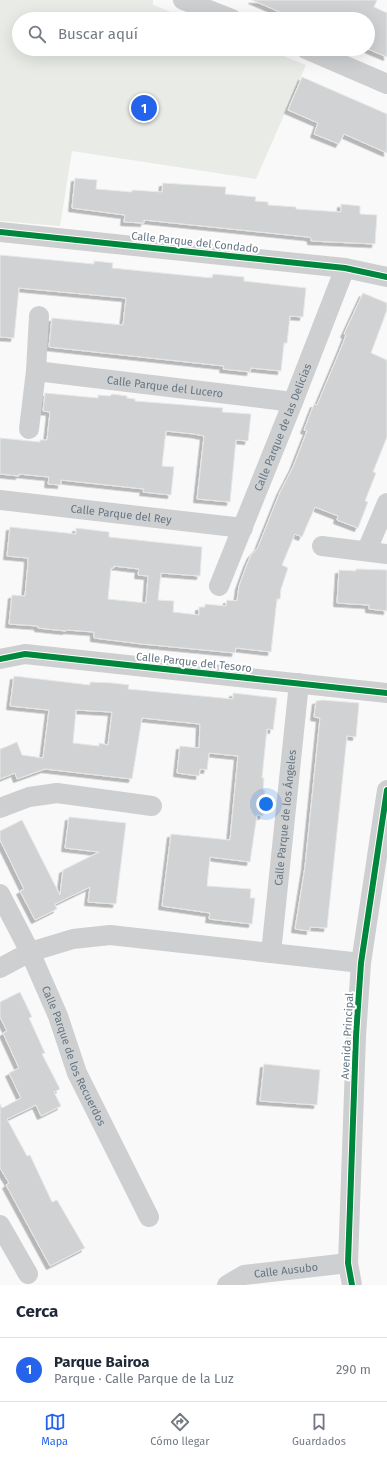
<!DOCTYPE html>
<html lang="es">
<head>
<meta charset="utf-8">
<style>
  body { margin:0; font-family:"Fira Sans",sans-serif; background:#f6f6f7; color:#1f2937 }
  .you { position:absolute; left:266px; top:804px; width:14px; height:14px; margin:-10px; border:3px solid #fff; border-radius:50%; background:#1a73e8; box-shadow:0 0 0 6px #1a73e833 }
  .badge { display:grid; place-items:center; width:26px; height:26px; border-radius:50%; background:#2563eb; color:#fff; font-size:13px; font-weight:700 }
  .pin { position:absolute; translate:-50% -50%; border:2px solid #fff; box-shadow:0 1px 4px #0006 }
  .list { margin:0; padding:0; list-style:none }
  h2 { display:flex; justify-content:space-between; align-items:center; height:52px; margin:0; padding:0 16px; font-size:17px }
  h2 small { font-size:13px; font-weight:400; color:#747a83 }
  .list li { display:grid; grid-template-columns:26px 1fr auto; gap:12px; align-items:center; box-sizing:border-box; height:64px; padding:0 16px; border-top:1px solid #e0e1e3 }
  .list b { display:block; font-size:15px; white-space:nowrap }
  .list p { margin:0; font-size:13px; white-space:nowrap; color:#747a83 }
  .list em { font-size:13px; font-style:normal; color:#747a83 }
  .icon { flex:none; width:22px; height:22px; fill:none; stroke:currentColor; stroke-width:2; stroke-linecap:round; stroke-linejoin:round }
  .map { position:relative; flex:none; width:387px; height:1285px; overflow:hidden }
  .search { position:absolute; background:#fff; box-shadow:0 4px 16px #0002; left:12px; right:12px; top:12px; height:44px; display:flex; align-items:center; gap:10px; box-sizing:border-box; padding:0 14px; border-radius:22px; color:#747a83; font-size:15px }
  .sheet { height:116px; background:#fff }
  nav { display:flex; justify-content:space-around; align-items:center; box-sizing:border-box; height:56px; border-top:1px solid #e0e1e3; background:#fff; font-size:11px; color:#747a83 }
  nav a { display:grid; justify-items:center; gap:2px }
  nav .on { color:#2563eb }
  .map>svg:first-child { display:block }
  .green { fill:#e8ebe6 }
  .building { fill:#d0d2d3; stroke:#e8e8e8; fill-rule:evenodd; filter:url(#shadow) }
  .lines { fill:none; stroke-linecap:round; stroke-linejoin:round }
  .minor { stroke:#cecfd0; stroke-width:20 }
  .cycleway-casing { stroke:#fff; stroke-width:8 }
  .cycleway { stroke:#00873e; stroke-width:6 }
  .labels { text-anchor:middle; stroke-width:4; stroke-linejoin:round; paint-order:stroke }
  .street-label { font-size:11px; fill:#657683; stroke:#fff }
</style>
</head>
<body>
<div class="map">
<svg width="387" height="1285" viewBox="0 0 387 1285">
  <defs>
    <filter id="shadow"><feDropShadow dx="-3.5" dy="3.5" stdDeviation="0" flood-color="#0004"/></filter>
  </defs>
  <rect width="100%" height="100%" fill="#f9f9f9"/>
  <polygon class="green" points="0,0 153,0 153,5 189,19 19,19 19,49 266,49 306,65 256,179 72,151 60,226 0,221"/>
  <g class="building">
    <polygon points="252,0 377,0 374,7 387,13 387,57 368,49 368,19 288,19 289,16"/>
    <polygon points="302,77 387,114 387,153 344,134 339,144 314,134 318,123 288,110"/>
    <polygon points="75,178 97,180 96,189 132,192 132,190 162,192 163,183 226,187 225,194 256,197 255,201 268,202 268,205 296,207 296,209 341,212 341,204 360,206 360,214 377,215 375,244 311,241 311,238 308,237 144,220 144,223 124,222 125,215 72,208"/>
    <polygon points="0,255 94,264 94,261 113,263 112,268 212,278 213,274 244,277 244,281 306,288 303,317 290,316 287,343 284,343 281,371 251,368 250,372 223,369 224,366 49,347 52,318 123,325 126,298 19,288 14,338 0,337"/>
    <path d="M363 293 387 303V310L371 353 387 360V437L373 472 376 473 365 501 368 502 358 528 337 520 338 516 315 507 302 537 295 534 282 565 288 568 281 589 280 599H277L271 652 236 648 235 653 142 644 94 638V632L67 630 66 631 38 628V626L9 624 12 595 25 596 28 563V558L7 556 10 527 76 534V528L109 532V537L202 547 200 576 161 573 158 600 174 601 173 612 199 615V607H205V604L226 606 227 600 237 601 239 586 247 564 251 555 258 547 280 492 293 467 307 431 304 430 314 404 317 405 341 348 346 335 344 334ZM114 566 139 569 138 575 148 576 146 603 108 599 111 568H114Z"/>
    <polygon points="45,393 98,398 98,395 110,396 112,394 127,396 127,398 135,399 135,401 223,408 222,412 251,414 248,441 236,440 230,502 197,499 204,436 194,434 166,431 162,466 174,467 171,495 143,492 144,489 61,480 61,485 48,484 49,477 19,474 19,476 0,474 0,438 40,442 40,440 47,440 50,412 43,411"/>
    <polygon points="356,569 387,570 387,611 369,609 369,605 337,603 339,570 356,571"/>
    <path d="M14 676 90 685V682L113 683 129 685 128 689 233 699V693L277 698 273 730 267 729 262 778H264L263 790H265L263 816 257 815 250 862 210 857 207 886 251 889 250 898H255L252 924 209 919 210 913 162 906 171 834 230 840 238 756 209 753 207 770 200 769 199 776 177 773 180 746 199 748 200 724 142 718 132 779 45 769 17 779 15 773 0 779V749L3 748 17 742 22 755 43 758 49 710 10 706ZM76 710 112 712 108 745 99 743V746L73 743Z"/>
    <polygon points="322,700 359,703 356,737 347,736 327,928 310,927 310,931 295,929 305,867 320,718 314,717 316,701"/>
    <polygon points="69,817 126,823 116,904 88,902 90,887 55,904 57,909 35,920 20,891 24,889 0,840 0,831 22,820 60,895 63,870 99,852 65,848"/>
    <polygon points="20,992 32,1017 29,1018 45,1053 42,1054 60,1089 54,1092 61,1106 41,1116 36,1105 7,1119 27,1156 30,1155 52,1202 57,1200 85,1248 50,1266 12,1196 6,1185 9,1183 0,1168 0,1104 2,1108 21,1098 9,1073 19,1068 3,1033 7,1031 0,1017 0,1002"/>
    <polygon points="264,1064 320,1070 317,1105 260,1101"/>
  </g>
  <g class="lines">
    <g class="minor">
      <polyline points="183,0 232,19"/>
      <polyline points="306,49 387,84"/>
      <polyline points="0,232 345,268 387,277"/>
      <path id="s1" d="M36 371 293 402"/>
      <polyline points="29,429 36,371 39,316"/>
      <path id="s2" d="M0 500 243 528"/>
      <polyline points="322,546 387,554"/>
      <polyline points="367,550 387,503"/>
      <path id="s3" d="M219 586 293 402 345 268"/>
      <polyline points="0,659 25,654 387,693"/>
      <polyline points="0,808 29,797 57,793 152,806"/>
      <path id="s4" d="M0 894 30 952 58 1016 77 1073 149 1217"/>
      <path id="s5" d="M271 953 299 683"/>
      <polyline points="0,968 30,952 73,939 110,935 361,963"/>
      <polyline points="0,1225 28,1274"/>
      <path id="s6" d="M227 1285 244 1275 348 1263"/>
      <polyline points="352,1285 348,1263 356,1036 361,963 387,790"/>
    </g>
    <g class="cycleway-casing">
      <g id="cycleway">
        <polyline points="0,232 345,268 387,277"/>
        <polyline points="0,659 25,654 387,693"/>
        <polyline points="352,1285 348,1263 356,1036 361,963 387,790"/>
      </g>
    </g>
    <use href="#cycleway" class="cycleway"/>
  </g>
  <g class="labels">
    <g class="street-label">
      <text transform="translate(195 242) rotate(6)" y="4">Calle Parque del Condado</text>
      <text dy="4" stroke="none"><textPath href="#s1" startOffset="130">Calle Parque del Lucero</textPath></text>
      <text dy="4" stroke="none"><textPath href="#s3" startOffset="171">Calle Parque de las Delicias</textPath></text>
      <text dy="4" stroke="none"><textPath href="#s2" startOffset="122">Calle Parque del Rey</textPath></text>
      <text transform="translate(194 662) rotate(6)" y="4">Calle Parque del Tesoro</text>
      <text dy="4" stroke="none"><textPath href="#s5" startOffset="136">Calle Parque de los Ángeles</textPath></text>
      <text transform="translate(347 1036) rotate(-87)" y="4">Avenida Principal</text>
      <text dy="4" stroke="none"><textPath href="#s4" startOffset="178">Calle Parque de los Recuerdos</textPath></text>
      <text dy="4" stroke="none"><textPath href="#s6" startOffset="62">Calle Ausubo</textPath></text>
    </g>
  </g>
</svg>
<div class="you"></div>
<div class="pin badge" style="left:144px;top:108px">1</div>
<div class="search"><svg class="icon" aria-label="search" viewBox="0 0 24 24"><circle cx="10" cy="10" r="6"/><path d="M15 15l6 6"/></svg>Buscar aquí</div>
</div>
<section class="sheet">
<h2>Cerca<small></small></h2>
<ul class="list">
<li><span class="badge">1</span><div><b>Parque Bairoa</b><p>Parque · Calle Parque de la Luz</p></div><em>290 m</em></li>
</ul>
</section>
<nav>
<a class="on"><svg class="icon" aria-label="map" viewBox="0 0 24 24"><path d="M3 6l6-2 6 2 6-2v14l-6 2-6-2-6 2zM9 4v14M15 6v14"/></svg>Mapa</a>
<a><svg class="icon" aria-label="directions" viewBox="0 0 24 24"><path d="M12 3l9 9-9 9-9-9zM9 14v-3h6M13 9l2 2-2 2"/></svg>Cómo llegar</a>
<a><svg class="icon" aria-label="saved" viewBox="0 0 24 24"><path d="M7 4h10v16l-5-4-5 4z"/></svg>Guardados</a>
</nav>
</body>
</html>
